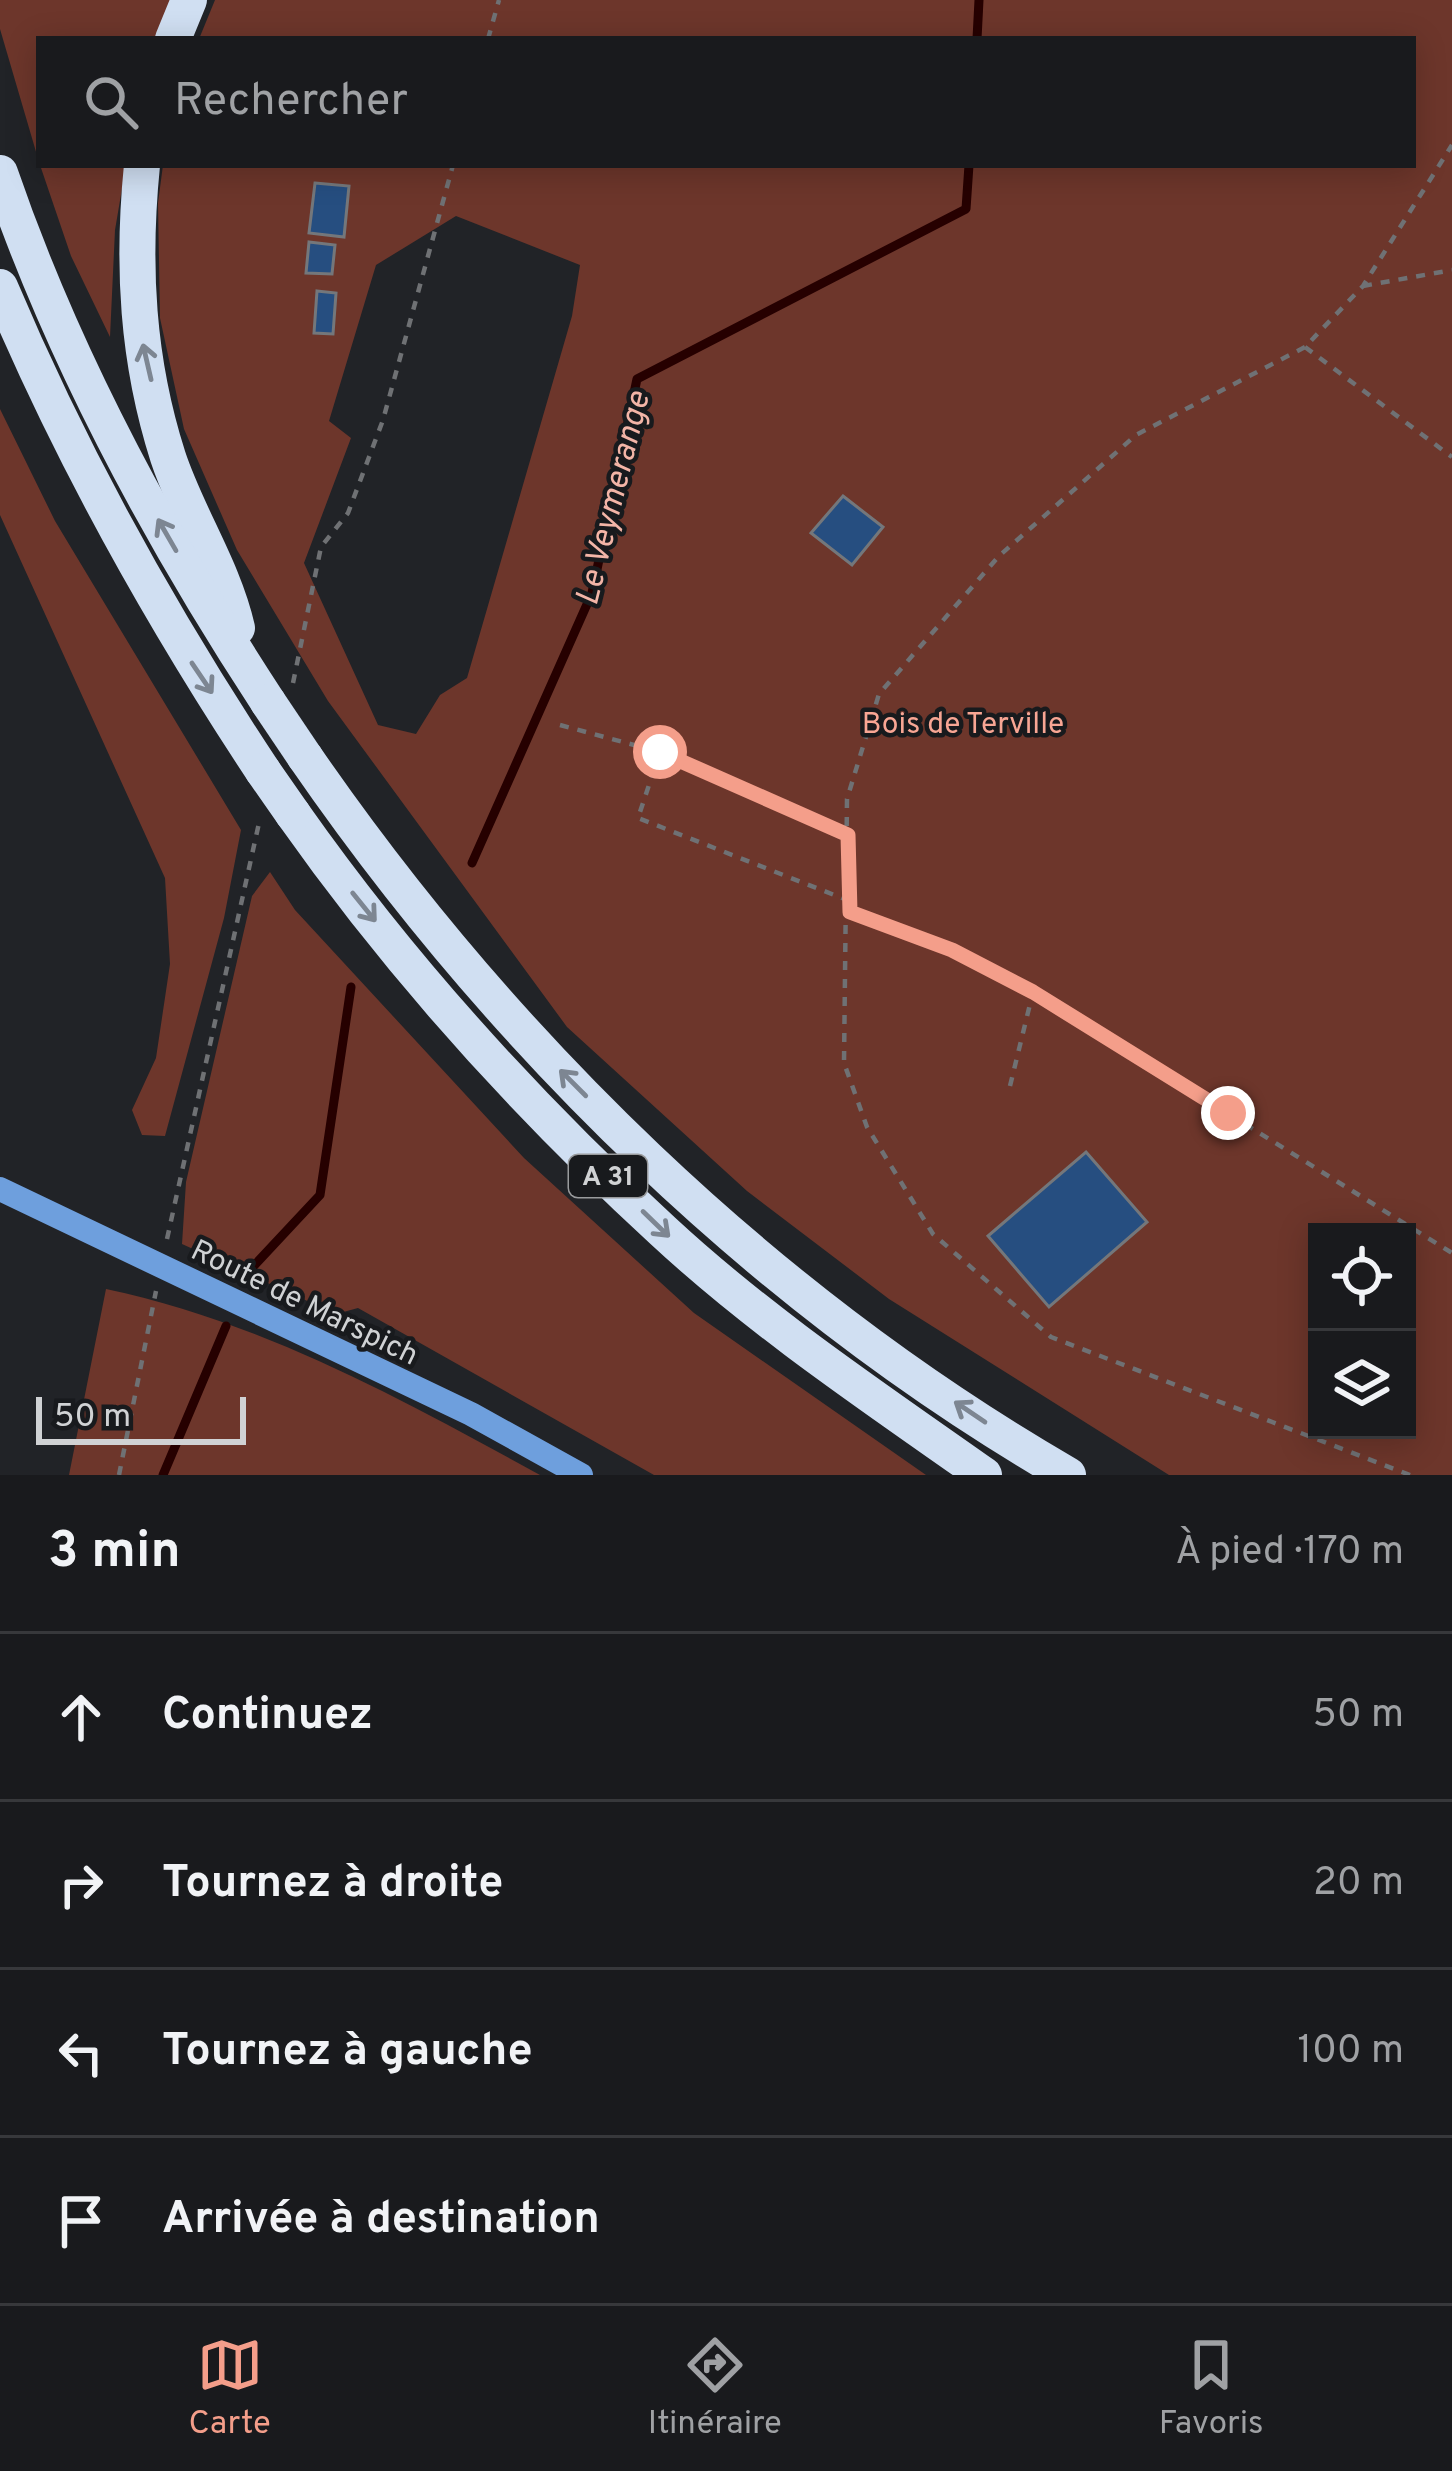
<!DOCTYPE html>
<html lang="fr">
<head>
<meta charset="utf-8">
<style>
  body { margin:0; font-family:Overpass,sans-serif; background:#222326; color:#f1f3f6 }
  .controls { position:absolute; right:36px; bottom:36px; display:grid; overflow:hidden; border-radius:0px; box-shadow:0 6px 30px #0003 }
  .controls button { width:108px; height:108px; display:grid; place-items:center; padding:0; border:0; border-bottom:3px solid #37383b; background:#191a1d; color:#f1f3f6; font:60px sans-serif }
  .scale { position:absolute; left:36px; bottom:30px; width:210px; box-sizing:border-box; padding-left:12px; border:6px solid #d0d2d4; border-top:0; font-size:33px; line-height:42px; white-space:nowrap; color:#d0d2d4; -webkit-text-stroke:9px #181a1d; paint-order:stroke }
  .stop { position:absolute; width:36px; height:36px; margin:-27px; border:9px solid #f49e8a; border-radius:50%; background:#fff }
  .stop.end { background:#f49e8a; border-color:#fff; box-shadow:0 3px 12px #0008 }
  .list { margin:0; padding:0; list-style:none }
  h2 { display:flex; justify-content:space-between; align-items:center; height:156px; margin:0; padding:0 48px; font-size:51px }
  h2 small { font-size:39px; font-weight:400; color:#9fa1a4 }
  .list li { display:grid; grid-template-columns:78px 1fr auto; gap:36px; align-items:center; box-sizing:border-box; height:168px; padding:0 48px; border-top:3px solid #37383b }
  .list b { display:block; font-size:45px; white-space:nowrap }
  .list em { font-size:39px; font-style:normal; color:#9fa1a4 }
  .icon { flex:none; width:66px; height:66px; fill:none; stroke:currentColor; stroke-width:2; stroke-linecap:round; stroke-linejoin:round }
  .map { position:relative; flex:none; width:1452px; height:1475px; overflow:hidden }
  .search { position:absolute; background:#191a1d; box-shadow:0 6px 30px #0003; left:36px; right:36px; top:36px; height:132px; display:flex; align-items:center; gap:30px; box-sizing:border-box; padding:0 42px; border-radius:0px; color:#9fa1a4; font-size:45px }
  .sheet { height:828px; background:#191a1d }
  nav { display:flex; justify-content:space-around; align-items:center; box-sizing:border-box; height:168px; border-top:3px solid #37383b; background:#191a1d; font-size:33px; color:#9fa1a4 }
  nav a { display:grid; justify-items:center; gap:6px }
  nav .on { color:#f49e8a }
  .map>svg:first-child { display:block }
  .green { fill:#6d362b; fill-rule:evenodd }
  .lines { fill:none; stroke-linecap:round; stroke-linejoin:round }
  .stream { stroke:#260000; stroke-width:9 }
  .building { fill:#264e80; stroke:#74777b; stroke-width:3 }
  .path { stroke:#6f7174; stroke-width:4.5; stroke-dasharray:9 9; stroke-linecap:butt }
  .secondary { stroke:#6e9fdd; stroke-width:24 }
  .highway { stroke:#d0dff2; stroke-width:36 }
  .highway-bridge { stroke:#d0dff2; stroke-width:36 }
  .oneway { stroke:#7d8692 }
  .route { stroke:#f49e8a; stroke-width:15 }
  .labels { text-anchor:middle; stroke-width:9; stroke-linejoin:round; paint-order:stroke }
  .shield { fill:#181a1d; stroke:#999b9d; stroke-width:3 }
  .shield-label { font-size:27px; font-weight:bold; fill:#d0d2d4 }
  .park-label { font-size:30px; fill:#f8a694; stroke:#181a1d }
  .street-label { font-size:30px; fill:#d0d2d4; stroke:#181a1d }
  .water-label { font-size:33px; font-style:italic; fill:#f3b5a7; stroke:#181a1d }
</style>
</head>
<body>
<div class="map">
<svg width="1452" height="1475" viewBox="0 0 1452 1475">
  <rect width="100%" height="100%" fill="#212327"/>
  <g class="green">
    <polygon points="0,0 173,0 156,39 39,39 39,162 0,29"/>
    <path d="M215 0H1452V1475H1169L889 1299 747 1191 567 1027 328 701 237 550 184 429 160 318 158 203 163 165H1413V39H199ZM456 216 580 265 572 316 467 678 440 695 416 734 378 725 304 563 351 438 329 421 376 265ZM1317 1232H1407V1430H1317Z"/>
    <polygon points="40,165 126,165 115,230 110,337 71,256"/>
    <polygon points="0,409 55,521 241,830 224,918 165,1136 142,1135 132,1110 156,1058 170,964 165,878 0,515"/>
    <polygon points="270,872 295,910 524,1158 694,1313 926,1475 654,1475 358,1308 336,1314 182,1244 186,1182 252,896"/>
    <path d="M106 1289C262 1322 401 1399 540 1475H69Z"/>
  </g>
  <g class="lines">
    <g class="stream">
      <polyline points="977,39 979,0"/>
      <polyline points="472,863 592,593 637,379 966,209 969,165"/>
      <polyline points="250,1270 320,1195 351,987"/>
      <polyline points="163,1475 226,1326"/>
    </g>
  </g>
  <g class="building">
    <polygon points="315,183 349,186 344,237 309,233"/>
    <polygon points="309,242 335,245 332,274 306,273"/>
    <polygon points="317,291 336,293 333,334 314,333"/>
    <polygon points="843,496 883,527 852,565 811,533"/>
    <polygon points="1086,1152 1147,1222 1049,1307 988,1236"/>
  </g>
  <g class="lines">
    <g class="path">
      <polyline points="488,39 499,0"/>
      <polyline points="1363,286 1452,270"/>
      <polyline points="1305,347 1452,457"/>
      <polyline points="293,683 321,547 348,513 383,420 453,165"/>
      <polyline points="560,725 660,752 848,835"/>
      <polyline points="660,752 638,818 847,900"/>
      <polyline points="850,912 952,950 1033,992 1452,1253"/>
      <polyline points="1010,1086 1033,992"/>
      <polyline points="167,1239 259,823"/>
      <polyline points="119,1475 156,1291"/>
      <polyline points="1410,1475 1051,1337 933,1234 867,1127 844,1063 847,799 879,694 999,556 1136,435 1305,347 1363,286 1452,145"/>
    </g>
    <polyline class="secondary" points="0,1189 471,1414 581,1475"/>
    <g class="highway">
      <polyline points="173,39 189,0"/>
      <path d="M142 165C132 265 137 360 168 457 187 515 223 567 237 628"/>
      <path d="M0 173C64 360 160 537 268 702"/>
      <path d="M0 287C72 458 161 617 263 771"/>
      <path d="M305 757C503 1044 765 1300 1068 1475"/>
      <path d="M293 814C400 966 526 1105 663 1231 761 1322 875 1398 984 1475"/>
    </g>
    <g class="highway-bridge">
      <polyline points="268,702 305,757"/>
      <polyline points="263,771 293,814"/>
    </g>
  </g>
  <defs><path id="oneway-shaft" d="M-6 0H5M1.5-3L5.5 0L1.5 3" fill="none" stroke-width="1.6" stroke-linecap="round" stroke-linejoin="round" transform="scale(3)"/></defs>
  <g class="oneway">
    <use href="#oneway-shaft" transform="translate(147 362) rotate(-103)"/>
    <use href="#oneway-shaft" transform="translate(167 535) rotate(-120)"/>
    <use href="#oneway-shaft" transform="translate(202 678) rotate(56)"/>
    <use href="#oneway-shaft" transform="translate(364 907) rotate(51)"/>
    <use href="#oneway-shaft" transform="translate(573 1083) rotate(-135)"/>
    <use href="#oneway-shaft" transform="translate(656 1224) rotate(44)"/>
    <use href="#oneway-shaft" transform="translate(970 1412) rotate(-146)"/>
  </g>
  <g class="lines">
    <polyline class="route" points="660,752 848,835 850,912 952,950 1033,992 1228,1113"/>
  </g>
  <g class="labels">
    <rect class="shield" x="569" y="1155" width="78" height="42" rx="9"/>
    <g class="shield-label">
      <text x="608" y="1185">A 31</text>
    </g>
    <g class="park-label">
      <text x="963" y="733">Bois de Terville</text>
    </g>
    <g class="street-label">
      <text transform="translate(305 1302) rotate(26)" y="10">Route de Marspich</text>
    </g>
    <g class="water-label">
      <text transform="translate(611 498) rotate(-76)" y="12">Le Veymerange</text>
    </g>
  </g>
</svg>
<div class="controls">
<button><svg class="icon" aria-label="locate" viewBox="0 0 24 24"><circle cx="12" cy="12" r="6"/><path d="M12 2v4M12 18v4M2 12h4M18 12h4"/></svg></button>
<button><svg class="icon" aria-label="layers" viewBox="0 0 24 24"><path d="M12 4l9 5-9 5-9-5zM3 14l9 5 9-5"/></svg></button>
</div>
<div class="scale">50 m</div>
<div class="stop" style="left:660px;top:752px"></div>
<div class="stop end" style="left:1228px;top:1113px"></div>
<div class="search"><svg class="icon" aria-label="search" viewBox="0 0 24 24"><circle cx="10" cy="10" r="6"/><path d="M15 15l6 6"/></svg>Rechercher</div>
</div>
<section class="sheet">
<h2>3 min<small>À pied · 170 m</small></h2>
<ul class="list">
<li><svg class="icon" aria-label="ahead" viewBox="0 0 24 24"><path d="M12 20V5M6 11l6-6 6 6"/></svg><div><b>Continuez</b></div><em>50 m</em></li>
<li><svg class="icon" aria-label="right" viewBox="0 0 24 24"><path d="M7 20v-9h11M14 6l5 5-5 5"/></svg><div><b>Tournez à droite</b></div><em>20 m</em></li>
<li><svg class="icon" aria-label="left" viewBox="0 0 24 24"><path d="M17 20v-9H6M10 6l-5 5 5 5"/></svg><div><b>Tournez à gauche</b></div><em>100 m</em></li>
<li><svg class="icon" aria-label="arrive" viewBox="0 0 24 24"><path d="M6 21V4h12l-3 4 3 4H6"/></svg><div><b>Arrivée à destination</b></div></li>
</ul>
</section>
<nav>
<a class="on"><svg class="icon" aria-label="map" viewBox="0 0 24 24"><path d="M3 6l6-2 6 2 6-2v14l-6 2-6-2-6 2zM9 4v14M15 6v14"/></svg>Carte</a>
<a><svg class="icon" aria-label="directions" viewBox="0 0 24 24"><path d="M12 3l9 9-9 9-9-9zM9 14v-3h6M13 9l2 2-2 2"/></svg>Itinéraire</a>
<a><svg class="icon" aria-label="saved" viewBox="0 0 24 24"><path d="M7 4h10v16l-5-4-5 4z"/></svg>Favoris</a>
</nav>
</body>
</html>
